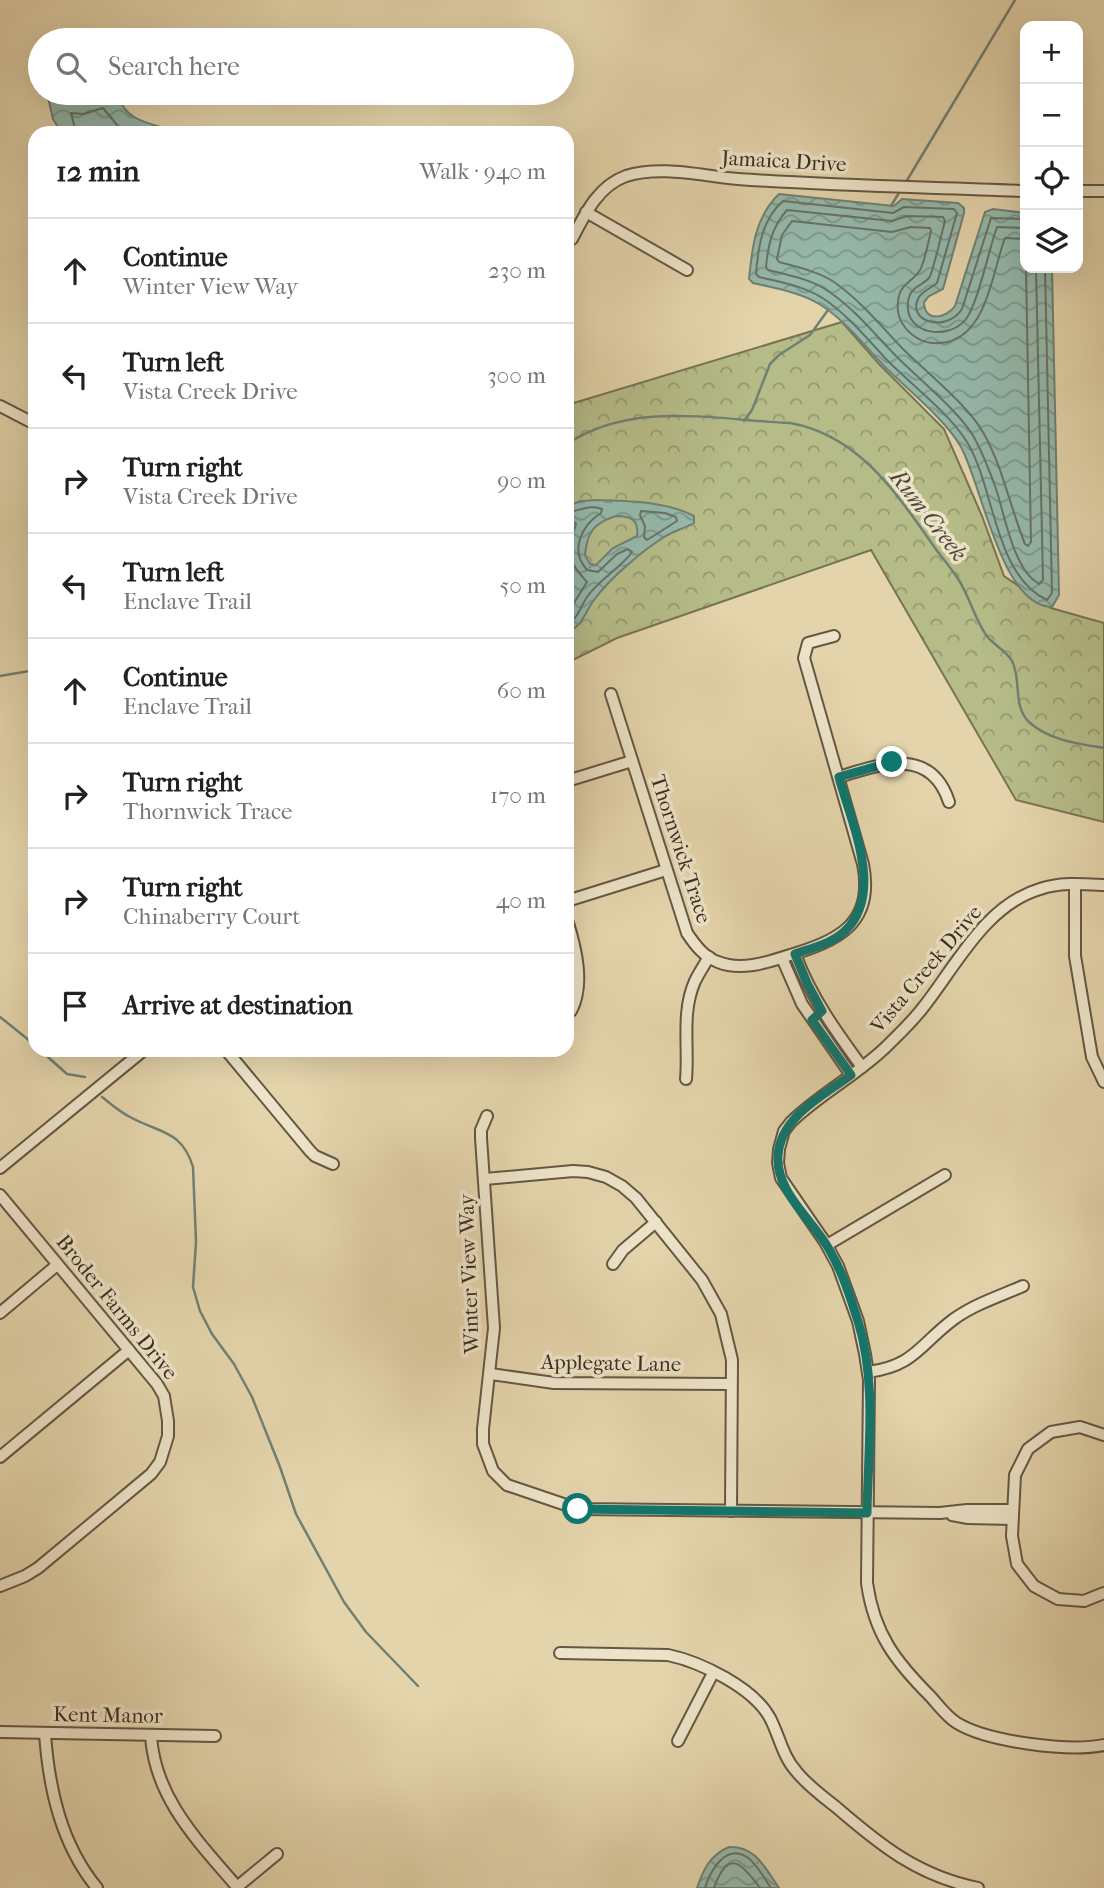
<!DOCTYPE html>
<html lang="en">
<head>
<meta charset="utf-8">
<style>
  body { margin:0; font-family:"IM FELL French Canon",serif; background:#f2f2f2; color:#222 }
  .controls { position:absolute; right:21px; top:21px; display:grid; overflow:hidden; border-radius:14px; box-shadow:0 7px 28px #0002 }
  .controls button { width:63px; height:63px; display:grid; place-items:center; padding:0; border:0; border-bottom:2px solid #e0e0e0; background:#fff; color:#222; font:35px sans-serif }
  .stop { position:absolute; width:21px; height:21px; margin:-16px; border:5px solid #0f766e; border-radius:50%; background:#fff }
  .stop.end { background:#0f766e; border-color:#fff; box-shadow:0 2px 7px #0008 }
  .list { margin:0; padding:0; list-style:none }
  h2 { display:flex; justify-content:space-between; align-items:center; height:91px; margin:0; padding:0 28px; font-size:30px }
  h2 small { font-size:23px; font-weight:400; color:#767676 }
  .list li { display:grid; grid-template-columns:46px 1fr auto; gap:21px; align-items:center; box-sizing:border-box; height:105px; padding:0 28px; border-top:2px solid #e0e0e0 }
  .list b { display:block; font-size:26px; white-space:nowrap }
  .list p { margin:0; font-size:23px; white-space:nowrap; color:#767676 }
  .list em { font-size:23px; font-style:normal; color:#767676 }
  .icon { flex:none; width:38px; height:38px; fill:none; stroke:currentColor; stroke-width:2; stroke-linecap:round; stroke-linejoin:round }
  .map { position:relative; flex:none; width:1104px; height:1888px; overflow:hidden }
  .search { position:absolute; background:#fff; box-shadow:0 7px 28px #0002; left:28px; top:28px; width:546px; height:77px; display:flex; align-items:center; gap:18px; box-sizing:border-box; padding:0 24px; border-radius:38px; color:#767676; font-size:26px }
  .panel { position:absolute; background:#fff; box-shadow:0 7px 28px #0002; left:28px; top:126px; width:546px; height:931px; border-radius:21px }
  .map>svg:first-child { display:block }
  .forest { fill:url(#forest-crowns); stroke:#777454; stroke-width:2 }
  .water { fill:url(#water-waves); stroke:#708073; stroke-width:2; fill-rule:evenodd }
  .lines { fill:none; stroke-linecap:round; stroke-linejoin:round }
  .shore { stroke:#677266; stroke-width:2 }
  .stream { stroke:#708073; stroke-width:2.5 }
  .minor-casing { stroke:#645743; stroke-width:14 }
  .minor { stroke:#ede3c8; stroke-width:10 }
  .route { stroke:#0f766e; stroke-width:9 }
  .labels { text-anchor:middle; stroke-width:7; stroke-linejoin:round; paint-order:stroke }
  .street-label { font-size:21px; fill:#392d20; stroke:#ede3c8 }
  .water-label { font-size:23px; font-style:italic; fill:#4b493c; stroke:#ede3c8 }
</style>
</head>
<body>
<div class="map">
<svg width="1104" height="1888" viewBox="0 0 1104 1888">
  <defs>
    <pattern id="forest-crowns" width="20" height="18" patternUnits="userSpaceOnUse" patternTransform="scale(1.75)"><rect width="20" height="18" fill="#b5bc88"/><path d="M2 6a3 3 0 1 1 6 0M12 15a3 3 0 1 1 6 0" fill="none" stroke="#94996f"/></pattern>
    <pattern id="water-waves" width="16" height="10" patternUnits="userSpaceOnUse" patternTransform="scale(1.75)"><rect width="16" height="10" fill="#95b8ab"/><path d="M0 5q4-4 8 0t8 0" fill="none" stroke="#7b968b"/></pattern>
  </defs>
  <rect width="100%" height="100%" fill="#e4d4ab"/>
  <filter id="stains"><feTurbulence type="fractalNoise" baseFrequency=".00286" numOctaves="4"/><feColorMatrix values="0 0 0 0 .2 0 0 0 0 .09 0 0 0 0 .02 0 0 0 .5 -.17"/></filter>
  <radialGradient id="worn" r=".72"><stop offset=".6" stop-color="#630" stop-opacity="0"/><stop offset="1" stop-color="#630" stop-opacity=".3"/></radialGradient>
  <polygon class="forest" points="842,322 879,364 944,429 982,516 1004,576 1051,608 1104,623 1104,822 1016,800 871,550 617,638 567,663 567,405"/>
  <g class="water">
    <path d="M47 93H66L82 98 102 93H113L119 97C126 124 158 124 180 133H62L53 119Z"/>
    <path d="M779 194 894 206 902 199 958 203 964 208V213L943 289 929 296 924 302C924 323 947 318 955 306L985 212 993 209 1025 213V268H1052L1059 595 1052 607C1001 606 982 485 961 447 946 420 907 389 884 366 864 345 844 319 819 304 799 292 774 288 753 283L749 279C752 248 755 217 779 194Z"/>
    <path d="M597 500C629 501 665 501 694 516V523C685 528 674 531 664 537 641 552 610 578 594 600 585 612 583 626 567 632V506L581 501ZM616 516C631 516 639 520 637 536L613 548 596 565 590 564 585 555C587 532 594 523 616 516Z"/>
    <path d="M729 1847C756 1846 765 1868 779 1888H697C703 1870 710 1855 729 1847Z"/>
  </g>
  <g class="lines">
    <g class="shore">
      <polyline points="76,133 71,113 84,114 103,108 117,125 129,133"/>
      <path d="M1025 219 991 218 962 309C946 334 905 321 919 297 923 291 931 288 937 283L957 213 954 209 904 207 893 213 783 201C762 219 758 248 756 274L759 277C780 282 805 286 824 299 849 316 868 340 889 362 913 386 949 413 967 442 995 488 994 575 1047 600L1052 593 1045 268"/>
      <path d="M1025 228 997 227C989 249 978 303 966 319 949 341 904 335 908 302 910 286 921 287 929 278 933 273 942 231 945 221L943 217 907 216 892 221 787 210C772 227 768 245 766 267L768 270C788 275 811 279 828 291 855 309 875 335 898 358 919 379 962 414 975 439 983 454 990 472 996 489 1005 515 1013 569 1039 584L1043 580 1036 268"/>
      <path d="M1025 239 1005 238C992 272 988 331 948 342 937 344 926 344 917 338 904 330 896 317 898 302 899 282 916 281 921 268 926 256 928 243 931 231L930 228 911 227 892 232 792 221 782 235 777 259 779 262C797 267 819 272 834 282 861 301 881 326 903 349 926 372 969 406 984 434 1003 468 1010 507 1025 544L1028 546 1031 542 1026 268"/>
      <polygon points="641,511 665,513 676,517 677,521 647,540 644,537 645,526 640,515"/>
      <path d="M567 512C579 511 591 504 602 509L601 513C582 525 569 550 587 570L598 572 617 554 628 549 632 552C620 569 599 579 587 597 580 608 578 618 567 625"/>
      <path d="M567 521H573L576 524C566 553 567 561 587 582L567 614"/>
      <path d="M705 1888C710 1872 725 1843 747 1857 757 1864 764 1878 771 1888"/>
      <path d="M714 1888C728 1848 742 1863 760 1888"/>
    </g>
    <g class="stream">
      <polyline points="906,182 1015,0"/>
      <polyline points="891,206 900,191"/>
      <polyline points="744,421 752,410 770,364 779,355 810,335 828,310"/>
      <path d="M567 444C633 400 716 420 790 423 859 435 897 494 935 548 943 559 953 570 960 582 970 599 975 619 986 635 993 645 1006 650 1012 661 1022 680 1012 705 1029 722 1048 740 1079 744 1104 748"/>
      <polyline points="0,676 35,670"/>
      <polyline points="0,1017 35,1045"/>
      <polyline points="40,1050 67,1074 85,1077"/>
      <path d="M102 1097C111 1104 120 1112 130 1117 159 1133 182 1130 193 1167L196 1242 193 1287 200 1311 212 1334 234 1364 252 1397 280 1467 296 1514 344 1602 366 1632 418 1686"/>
    </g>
    <g class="minor-casing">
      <g id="minor">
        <polyline points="1078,191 1104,191"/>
        <polyline points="586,212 687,270"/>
        <path d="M572 239C585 214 598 186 626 176 661 165 702 176 738 179 833 186 929 187 1025 191"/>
        <polyline points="0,406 35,424"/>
        <path d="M611 694 687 933C695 945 704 957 718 962 740 971 766 963 787 956 837 941 875 925 863 864L804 658 808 643 834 636"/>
        <path d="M839 777C880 764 931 746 949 802"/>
        <polyline points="567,781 632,761"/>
        <polyline points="1075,884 1075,956 1092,1057 1104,1082"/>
        <path d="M1104 885C1083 884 1061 882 1040 889 986 905 957 964 925 1005 914 1020 901 1032 888 1045 859 1074 821 1093 791 1122L784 1131 779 1149 778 1163 781 1178 825 1242 838 1266 858 1321 865 1354 869 1380 867 1583C874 1634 896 1662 931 1697 939 1706 947 1717 957 1723 988 1742 1069 1752 1104 1745"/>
        <polyline points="567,901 666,870"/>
        <path d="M567 920C576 948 585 985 571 1011"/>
        <path d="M795 954C811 997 835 1030 862 1067"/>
        <polyline points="782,958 802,1004 851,1075"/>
        <polyline points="226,1050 310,1151 315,1156 333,1164"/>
        <polyline points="382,1050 383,1050"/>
        <path d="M686 1079C689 1047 681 1012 695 981 699 973 704 965 709 957"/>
        <polyline points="487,1116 481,1130 481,1138 494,1328 483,1429 483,1444 493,1471 507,1485 578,1509 940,1513 967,1510 1012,1510"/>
        <polyline points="0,1168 144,1050"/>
        <polyline points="485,1179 573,1171 588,1172 606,1177 622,1186 636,1198 702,1280 721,1314 732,1360 731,1511"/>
        <polyline points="0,1195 157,1384 164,1396 168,1421 168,1436 160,1462 151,1474 38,1568 25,1576 0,1586"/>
        <polyline points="827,1245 945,1175"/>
        <polyline points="613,1264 623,1250 656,1222"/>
        <polyline points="0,1313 57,1265"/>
        <path d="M868 1372C915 1366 920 1344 954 1319 975 1304 1000 1296 1023 1286"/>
        <polyline points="491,1374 554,1383 731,1384"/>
        <polyline points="1104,1435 1080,1427 1051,1432 1028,1449 1015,1475 1012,1536 1017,1564 1034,1586 1058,1599 1084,1601 1104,1593"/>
        <polyline points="0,1457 129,1350"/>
        <polyline points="952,1515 968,1518 1012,1519"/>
        <path d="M560 1653 668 1655C701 1662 754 1688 770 1718 779 1735 783 1757 796 1771 807 1785 822 1796 836 1807 880 1845 918 1876 978 1888"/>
        <polyline points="0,1732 215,1736"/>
        <path d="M45 1734C49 1789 61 1844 97 1888"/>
        <path d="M151 1736C155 1799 199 1842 238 1888"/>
        <polyline points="678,1741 713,1673"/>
        <polyline points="237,1887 277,1854"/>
      </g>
    </g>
    <use href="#minor" class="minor"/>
  </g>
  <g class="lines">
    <path class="route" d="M578 1509 867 1513C868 1450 877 1382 858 1321 850 1297 843 1273 830 1251 814 1221 775 1192 778 1155 781 1116 823 1096 851 1075L812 1020 822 1011 807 983 795 954C812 948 831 944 845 931 885 893 851 822 839 777L892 762"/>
  </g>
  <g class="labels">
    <g class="street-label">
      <text transform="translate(784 161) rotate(3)" y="7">Jamaica Drive</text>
      <text transform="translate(681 849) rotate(72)" y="7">Thornwick Trace</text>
      <text transform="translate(926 969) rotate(-50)" y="7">Vista Creek Drive</text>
      <text transform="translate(469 1274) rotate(-92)" y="7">Winter View Way</text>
      <text transform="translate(117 1307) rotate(51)" y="7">Broder Farms Drive</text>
      <text transform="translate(611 1363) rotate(1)" y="7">Applegate Lane</text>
      <text transform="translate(108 1715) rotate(1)" y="7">Kent Manor</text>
    </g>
    <g class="water-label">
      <text transform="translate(929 515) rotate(52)" y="8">Rum Creek</text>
    </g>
  </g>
  <rect width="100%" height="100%" filter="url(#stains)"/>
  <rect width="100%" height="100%" fill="url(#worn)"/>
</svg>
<div class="controls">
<button>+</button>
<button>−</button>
<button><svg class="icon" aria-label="locate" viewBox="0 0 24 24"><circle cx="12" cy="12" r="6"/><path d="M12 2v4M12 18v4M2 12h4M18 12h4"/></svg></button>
<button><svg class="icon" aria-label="layers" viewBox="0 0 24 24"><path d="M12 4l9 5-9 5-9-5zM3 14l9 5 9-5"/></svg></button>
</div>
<div class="stop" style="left:578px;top:1509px"></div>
<div class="stop end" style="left:892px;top:762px"></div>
<div class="search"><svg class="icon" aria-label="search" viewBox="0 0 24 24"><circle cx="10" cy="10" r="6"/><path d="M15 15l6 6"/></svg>Search here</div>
<section class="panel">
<h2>12 min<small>Walk · 940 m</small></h2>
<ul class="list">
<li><svg class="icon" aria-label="ahead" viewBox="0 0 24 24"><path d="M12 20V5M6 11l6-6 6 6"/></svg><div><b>Continue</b><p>Winter View Way</p></div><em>230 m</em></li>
<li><svg class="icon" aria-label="left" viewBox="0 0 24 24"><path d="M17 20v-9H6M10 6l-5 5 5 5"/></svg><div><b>Turn left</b><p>Vista Creek Drive</p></div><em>300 m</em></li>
<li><svg class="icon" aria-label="right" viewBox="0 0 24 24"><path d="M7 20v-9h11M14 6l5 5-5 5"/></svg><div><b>Turn right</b><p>Vista Creek Drive</p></div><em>90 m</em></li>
<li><svg class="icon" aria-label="left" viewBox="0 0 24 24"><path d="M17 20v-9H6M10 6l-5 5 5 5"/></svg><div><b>Turn left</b><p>Enclave Trail</p></div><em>50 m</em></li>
<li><svg class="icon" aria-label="ahead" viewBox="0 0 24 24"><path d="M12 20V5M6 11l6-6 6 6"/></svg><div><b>Continue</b><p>Enclave Trail</p></div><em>60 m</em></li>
<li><svg class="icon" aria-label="right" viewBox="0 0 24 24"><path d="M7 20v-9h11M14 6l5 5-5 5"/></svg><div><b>Turn right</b><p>Thornwick Trace</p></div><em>170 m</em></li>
<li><svg class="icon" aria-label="right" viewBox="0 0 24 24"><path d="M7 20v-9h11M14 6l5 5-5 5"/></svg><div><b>Turn right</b><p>Chinaberry Court</p></div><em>40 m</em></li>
<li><svg class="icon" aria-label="arrive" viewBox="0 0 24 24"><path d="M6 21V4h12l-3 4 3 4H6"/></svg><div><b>Arrive at destination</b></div></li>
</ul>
</section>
</div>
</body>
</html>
